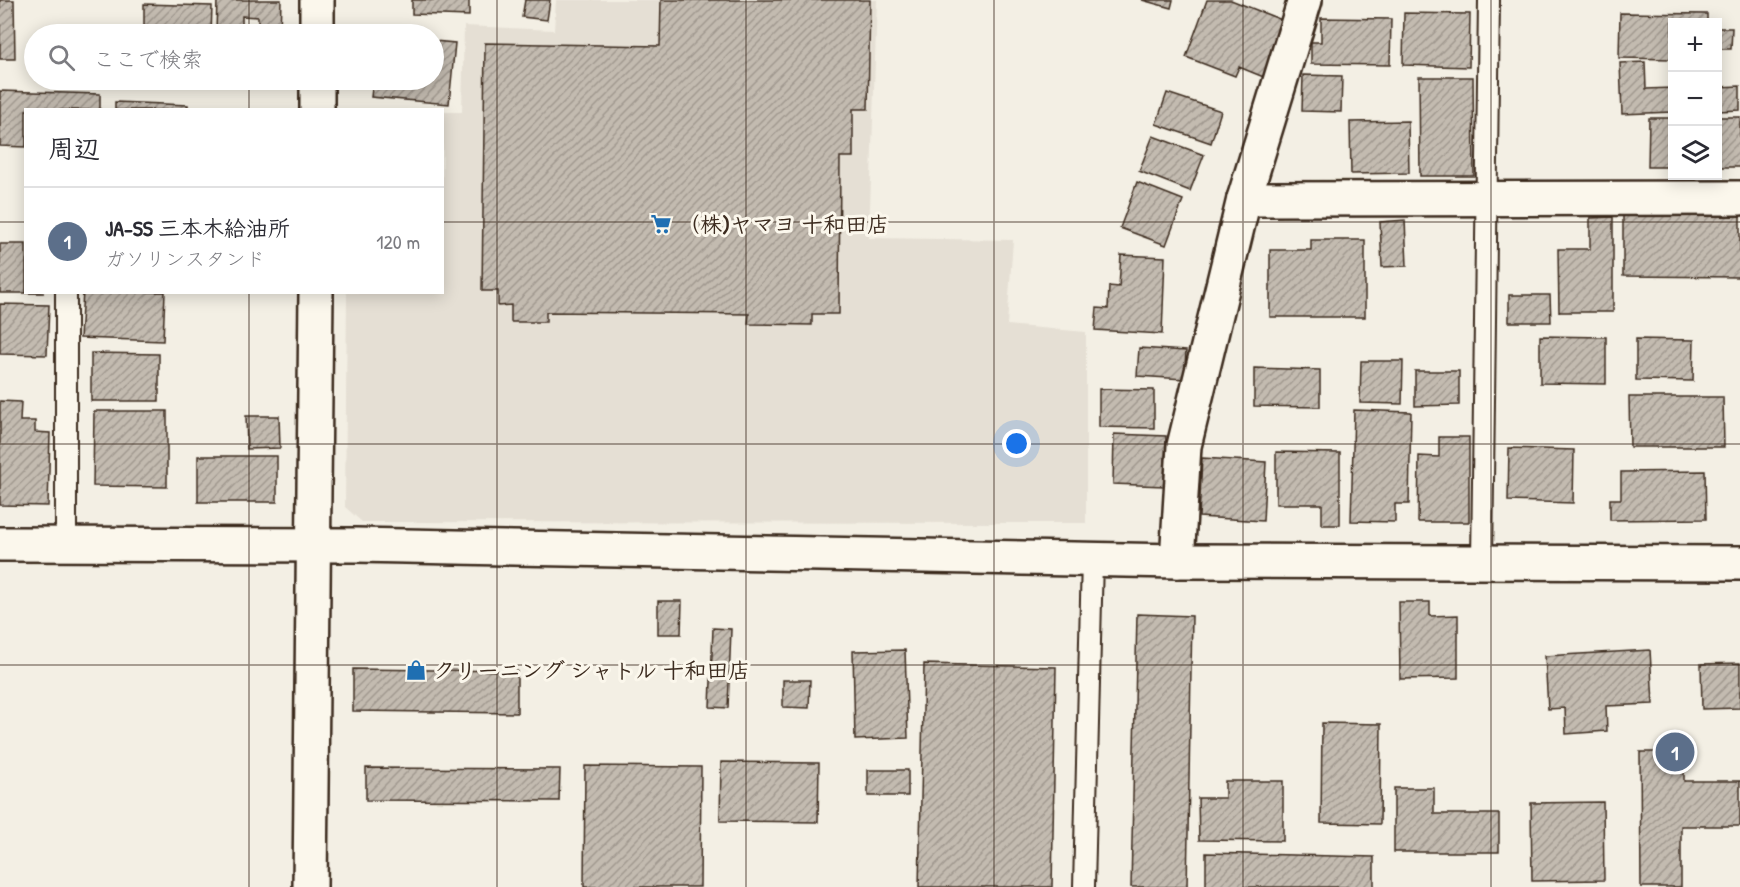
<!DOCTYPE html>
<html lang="ja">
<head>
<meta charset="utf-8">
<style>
  body { margin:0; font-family:"Patrick Hand","Klee One",sans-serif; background:#f7f7f7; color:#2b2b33 }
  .controls { position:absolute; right:18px; top:18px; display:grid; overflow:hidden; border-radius:0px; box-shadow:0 3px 15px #0003 }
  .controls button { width:54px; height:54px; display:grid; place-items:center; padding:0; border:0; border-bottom:2px solid #e1e1e2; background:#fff; color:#2b2b33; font:30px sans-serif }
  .you { position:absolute; left:1017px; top:444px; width:21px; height:21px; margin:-15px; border:4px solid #fff; border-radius:50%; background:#1a73e8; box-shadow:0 0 0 9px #1a73e833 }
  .badge { display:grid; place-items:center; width:39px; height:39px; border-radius:50%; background:#1f6fb2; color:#fff; font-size:20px; font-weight:700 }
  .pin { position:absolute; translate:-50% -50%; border:3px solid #fff; box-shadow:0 2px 6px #0006 }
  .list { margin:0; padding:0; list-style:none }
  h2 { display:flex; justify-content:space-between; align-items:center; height:78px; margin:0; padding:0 24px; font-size:26px }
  h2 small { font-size:20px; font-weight:400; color:#7c7c81 }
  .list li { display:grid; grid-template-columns:39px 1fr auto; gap:18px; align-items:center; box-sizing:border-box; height:108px; padding:0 24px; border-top:2px solid #e1e1e2 }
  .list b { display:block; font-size:22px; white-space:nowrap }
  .list p { margin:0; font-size:20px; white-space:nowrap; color:#7c7c81 }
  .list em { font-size:20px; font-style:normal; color:#7c7c81 }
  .icon { flex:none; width:33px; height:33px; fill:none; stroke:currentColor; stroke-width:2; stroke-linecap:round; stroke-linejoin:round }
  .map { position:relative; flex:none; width:1740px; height:887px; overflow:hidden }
  .search { position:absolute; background:#fff; box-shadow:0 3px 15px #0003; left:24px; top:24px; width:420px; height:66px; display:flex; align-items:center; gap:15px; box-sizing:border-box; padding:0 21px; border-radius:33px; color:#7c7c81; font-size:22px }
  .panel { position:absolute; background:#fff; box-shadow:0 3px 15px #0003; left:24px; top:108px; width:420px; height:186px; border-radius:0px }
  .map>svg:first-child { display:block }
  .built { fill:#e5dfd4 }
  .building { fill:url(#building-hatch); stroke:#3b2a1e; stroke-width:1.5 }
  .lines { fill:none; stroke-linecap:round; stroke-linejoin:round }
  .service-casing { stroke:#3b2a1e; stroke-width:24 }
  .minor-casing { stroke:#3b2a1e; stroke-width:38 }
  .service { stroke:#fbf7ec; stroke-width:20 }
  .minor { stroke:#fbf7ec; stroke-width:33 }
  .grid { fill:none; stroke:#3b2a1e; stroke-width:1.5; stroke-opacity:0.55 }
  .labels { text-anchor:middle; stroke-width:6; stroke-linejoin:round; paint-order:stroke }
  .poi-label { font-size:22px; font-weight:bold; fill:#3b2a1e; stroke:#fbf7ec; text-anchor:start }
</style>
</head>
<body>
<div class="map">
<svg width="1740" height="887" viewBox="0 0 1740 887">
  <defs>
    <pattern id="building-hatch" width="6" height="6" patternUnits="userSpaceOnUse" patternTransform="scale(1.5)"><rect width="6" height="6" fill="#c3bbb0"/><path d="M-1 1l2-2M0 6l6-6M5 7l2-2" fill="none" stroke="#a0988f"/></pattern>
  </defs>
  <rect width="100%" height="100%" fill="#f3efe4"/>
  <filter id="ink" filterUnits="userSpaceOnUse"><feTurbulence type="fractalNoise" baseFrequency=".0167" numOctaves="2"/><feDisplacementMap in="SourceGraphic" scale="12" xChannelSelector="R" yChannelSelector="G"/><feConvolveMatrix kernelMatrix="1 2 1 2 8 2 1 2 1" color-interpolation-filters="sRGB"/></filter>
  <g filter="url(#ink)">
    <polygon class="built" points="556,0 877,0 869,238 1013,240 1007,325 1086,332 1086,523 362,522 345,507 347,293 442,292 443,112 462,112 464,26 554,30"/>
    <g class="building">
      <polygon points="0,0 14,0 15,59 0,59"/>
      <polygon points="217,0 281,0 280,33 258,32 258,17 242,16 242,32 216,32"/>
      <polygon points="412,0 469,0 469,16 412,14"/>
      <polygon points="525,0 550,0 547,20 522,17"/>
      <polygon points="661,0 870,0 868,109 853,109 853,157 840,157 839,314 812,314 812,325 748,324 749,314 546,312 546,322 511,322 511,305 498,306 498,291 482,291 485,43 660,46"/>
      <polygon points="1142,0 1173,0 1171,8"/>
      <polygon points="1207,0 1231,0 1287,22 1266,78 1239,67 1235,76 1186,57"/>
      <polygon points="144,4 212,6 211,34 144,34"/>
      <polygon points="1404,13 1470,14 1469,67 1403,65"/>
      <polygon points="1620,13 1707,14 1707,22 1672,22 1672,59 1619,58"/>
      <polygon points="1321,18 1391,19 1390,65 1311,64 1311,42 1321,42"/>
      <polygon points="1718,28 1732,28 1731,49 1718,49"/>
      <polygon points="434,41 455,43 449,104 371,97 373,80 434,80"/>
      <polygon points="1645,62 1646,89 1672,88 1672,112 1622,114 1620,63"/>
      <polygon points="1303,75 1342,76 1341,112 1302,111"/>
      <polygon points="1419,77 1473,77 1474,176 1420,176"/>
      <polygon points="1740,86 1740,110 1718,111 1718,87"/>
      <polygon points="0,91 100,94 100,110 26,110 26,147 0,146"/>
      <polygon points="1167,93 1221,111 1211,143 1156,124"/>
      <polygon points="115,102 188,105 188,110 115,110"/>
      <rect x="1718" y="117" width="22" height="50"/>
      <polygon points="1649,118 1672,118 1672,167 1648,167"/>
      <polygon points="1408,121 1409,173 1351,174 1350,122"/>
      <polygon points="1153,136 1204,155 1190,191 1139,171"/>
      <polygon points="1137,182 1183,200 1166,245 1120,228"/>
      <polygon points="1623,216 1740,216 1740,277 1623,276"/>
      <polygon points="1613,217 1613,312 1559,312 1558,249 1590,249 1590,218"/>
      <polygon points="1405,220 1407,266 1382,267 1380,222"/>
      <polygon points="1311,240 1365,240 1365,317 1270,317 1270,250 1311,250"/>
      <polygon points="0,244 26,244 26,292 44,293 0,293"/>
      <polygon points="1121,255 1165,257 1162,334 1095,330 1097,308 1108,309 1109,286 1119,287"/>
      <polygon points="83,292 165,292 163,341 80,338"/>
      <polygon points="1509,295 1550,295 1551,322 1509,322"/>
      <polygon points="0,304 49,305 47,355 0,354"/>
      <polygon points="1540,336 1606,337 1606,384 1540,383"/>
      <polygon points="1636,339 1694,340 1693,381 1636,380"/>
      <polygon points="1139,348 1186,351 1184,379 1137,376"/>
      <polygon points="91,353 159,354 159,401 91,401"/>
      <polygon points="1361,361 1403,361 1402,404 1360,403"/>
      <polygon points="1254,368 1320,370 1320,407 1254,406"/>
      <polygon points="1415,371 1459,371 1459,405 1415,406"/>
      <polygon points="1099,389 1154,390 1154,428 1099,427"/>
      <polygon points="1629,397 1723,397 1724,447 1630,447"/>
      <polygon points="0,401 21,402 20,421 35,421 35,432 50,433 48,506 0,505"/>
      <polygon points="1354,410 1411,412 1409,504 1395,504 1395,522 1351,521"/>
      <polygon points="94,411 167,411 167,487 93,486"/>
      <polygon points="246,416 279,416 280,448 247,449"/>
      <polygon points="1114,434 1166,436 1164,486 1113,484"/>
      <polygon points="1439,437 1469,437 1469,522 1418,522 1419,456 1439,457"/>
      <polygon points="1509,448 1574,450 1573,503 1508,501"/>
      <polygon points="1276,452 1340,453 1340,525 1322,525 1322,504 1276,504"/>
      <rect x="198" y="456" width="79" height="46"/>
      <polygon points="1202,458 1266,462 1263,521 1199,517"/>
      <polygon points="1705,471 1706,519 1610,520 1610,499 1621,499 1621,472"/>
      <polygon points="658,601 682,601 681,634 658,634"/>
      <polygon points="1399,602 1430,602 1430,616 1458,615 1458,678 1400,679"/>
      <polygon points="1137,614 1192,616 1187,887 1131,887"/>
      <polygon points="713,628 731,629 728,708 710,707"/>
      <polygon points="905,650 908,738 855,740 853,651"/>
      <polygon points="1650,650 1653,704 1606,706 1607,731 1566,734 1565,708 1548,709 1545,656"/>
      <polygon points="1740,663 1740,708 1702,709 1701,664"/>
      <polygon points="924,664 1056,667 1052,887 919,887"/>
      <polygon points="353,669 517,671 517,713 353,711"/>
      <polygon points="783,680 810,680 809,708 783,707"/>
      <polygon points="1322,723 1381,724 1380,824 1321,823"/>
      <polygon points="1640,752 1684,752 1684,781 1740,781 1740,826 1681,826 1681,887 1641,887"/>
      <polygon points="721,762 819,763 818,822 720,821"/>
      <polygon points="585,766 701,767 700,887 584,887"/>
      <polygon points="366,768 560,769 559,801 366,800"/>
      <rect x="868" y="770" width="40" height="26"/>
      <polygon points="1225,781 1283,781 1283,841 1199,840 1198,798 1225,798"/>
      <polygon points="1394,788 1434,788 1434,814 1499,814 1499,852 1394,852"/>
      <polygon points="1603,802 1604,880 1532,881 1531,803"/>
      <polygon points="1206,853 1374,857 1374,887 1206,887"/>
    </g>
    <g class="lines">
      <g class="service-casing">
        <g id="service">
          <polyline points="66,544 66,292"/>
          <polyline points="1482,562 1489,0"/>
          <polyline points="1084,887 1092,559"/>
        </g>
      </g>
      <g class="minor-casing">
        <g id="minor">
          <polyline points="317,34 317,0"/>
          <polyline points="317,110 317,80"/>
          <polyline points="1244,199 1740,198"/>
          <polyline points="0,544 356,545 1177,561 1740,563"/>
          <polyline points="1177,561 1184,446 1244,199 1305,0"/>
          <polyline points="310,887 316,292"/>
        </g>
      </g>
      <use href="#service" class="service"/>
      <use href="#minor" class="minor"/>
    </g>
  </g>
  <path class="grid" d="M249 0V34M497 0V887M746 0V887M994 0V887M1243 0V887M1491 0V887M249 80V110M0 222H26M442 222H1740M249 292V887M0 444H1740M0 665H1740"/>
  <defs>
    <g id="supermarket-bare" transform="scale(1.62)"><path d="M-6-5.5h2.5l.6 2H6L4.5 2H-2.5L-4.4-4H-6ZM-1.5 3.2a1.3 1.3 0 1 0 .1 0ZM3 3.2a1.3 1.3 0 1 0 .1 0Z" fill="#1f6fb2" stroke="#fbf7ec" stroke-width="2.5" paint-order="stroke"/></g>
    <g id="shop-bare" transform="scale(1.62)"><path d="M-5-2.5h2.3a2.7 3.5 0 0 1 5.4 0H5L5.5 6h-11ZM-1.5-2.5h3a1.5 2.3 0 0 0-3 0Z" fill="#1f6fb2" stroke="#fbf7ec" stroke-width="2.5" paint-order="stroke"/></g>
  </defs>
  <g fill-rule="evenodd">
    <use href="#supermarket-bare" x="661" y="224"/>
    <use href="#shop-bare" x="416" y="670"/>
  </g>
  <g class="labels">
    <g class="poi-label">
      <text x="678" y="232">（株)ヤマヨ 十和田店</text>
      <text x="433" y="678">クリーニング シャトル 十和田店</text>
    </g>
  </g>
</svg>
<div class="controls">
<button>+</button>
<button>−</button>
<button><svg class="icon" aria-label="layers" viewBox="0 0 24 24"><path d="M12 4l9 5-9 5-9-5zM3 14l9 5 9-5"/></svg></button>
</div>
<div class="you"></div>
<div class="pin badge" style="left:1675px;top:752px;background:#5c6f8a">1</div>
<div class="search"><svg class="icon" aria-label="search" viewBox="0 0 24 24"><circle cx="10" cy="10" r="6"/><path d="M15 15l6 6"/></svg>ここで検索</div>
<section class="panel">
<h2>周辺<small></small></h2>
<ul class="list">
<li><span class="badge" style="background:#5c6f8a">1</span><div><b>JA-SS 三本木給油所</b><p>ガソリンスタンド</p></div><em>120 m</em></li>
</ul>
</section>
</div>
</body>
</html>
